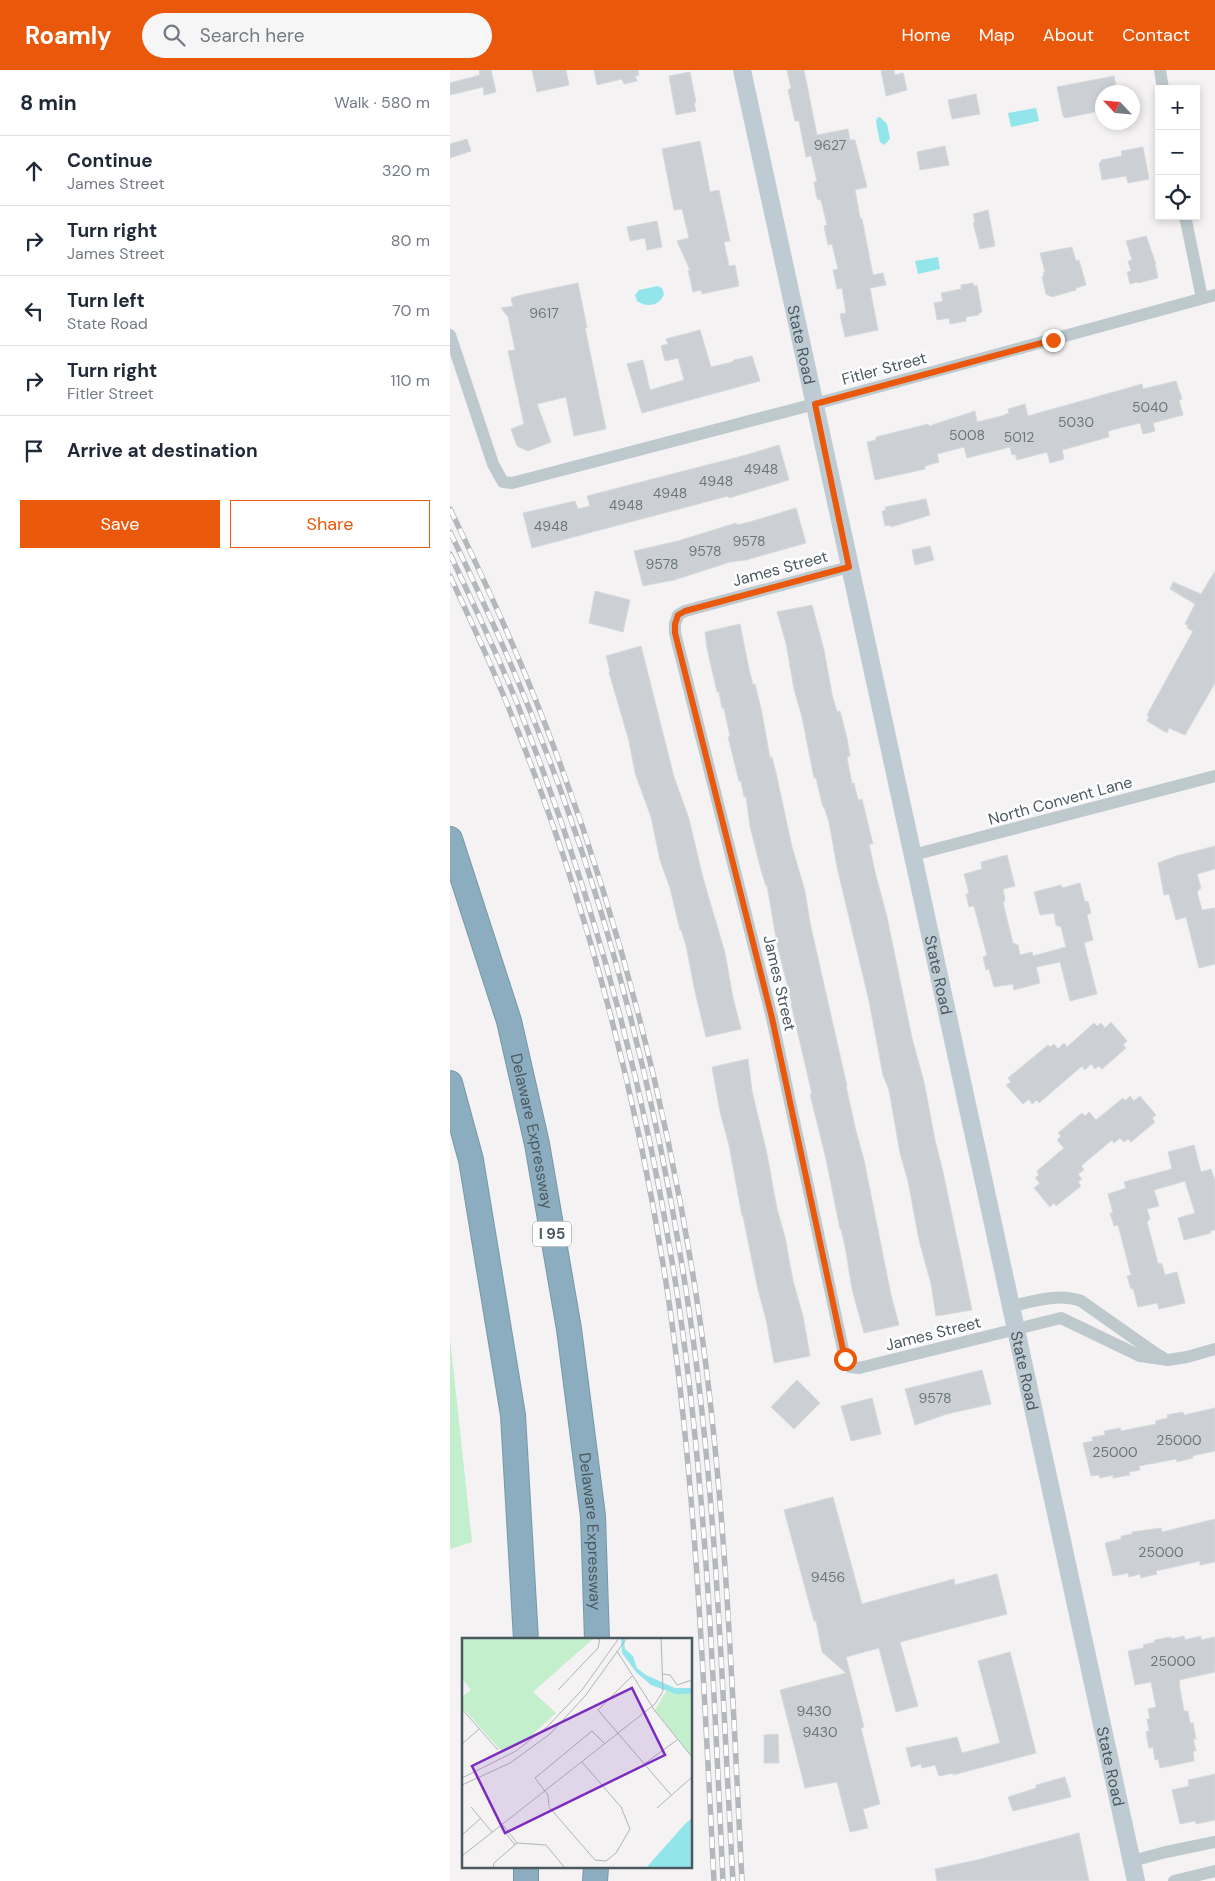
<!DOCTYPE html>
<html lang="en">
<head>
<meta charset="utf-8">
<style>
  body { margin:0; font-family:"DM Sans",sans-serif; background:#f6f6f7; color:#1f2937 }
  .controls { position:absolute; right:15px; top:15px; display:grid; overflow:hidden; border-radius:0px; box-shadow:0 2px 8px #0003 }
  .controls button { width:45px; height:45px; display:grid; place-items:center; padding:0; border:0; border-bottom:1px solid #e0e1e3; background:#fff; color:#1f2937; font:25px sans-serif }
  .compass { position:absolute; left:645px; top:15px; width:45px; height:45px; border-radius:50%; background:#fff; box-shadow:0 2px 8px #0003; rotate:296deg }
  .stop { position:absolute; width:15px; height:15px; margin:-11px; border:4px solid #ea580c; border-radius:50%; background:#fff }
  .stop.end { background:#ea580c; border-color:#fff; box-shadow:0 1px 5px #0008 }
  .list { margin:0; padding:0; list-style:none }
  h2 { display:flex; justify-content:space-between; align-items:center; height:65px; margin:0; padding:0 20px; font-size:21px }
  h2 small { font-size:16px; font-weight:400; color:#747a83 }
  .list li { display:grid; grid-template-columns:32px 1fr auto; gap:15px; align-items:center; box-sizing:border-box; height:70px; padding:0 20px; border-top:1px solid #e0e1e3 }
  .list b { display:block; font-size:19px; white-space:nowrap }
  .list p { margin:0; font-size:16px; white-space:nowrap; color:#747a83 }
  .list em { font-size:16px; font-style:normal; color:#747a83 }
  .actions { display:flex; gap:10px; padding:15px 20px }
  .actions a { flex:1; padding:11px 0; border:1px solid #ea580c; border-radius:0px; text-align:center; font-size:18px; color:#ea580c }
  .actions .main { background:#ea580c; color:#fff }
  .icon { flex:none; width:28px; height:28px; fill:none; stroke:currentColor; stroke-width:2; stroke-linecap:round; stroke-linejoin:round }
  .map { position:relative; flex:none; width:765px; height:1811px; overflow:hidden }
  header { display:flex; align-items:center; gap:30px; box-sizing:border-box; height:70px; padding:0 25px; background:#ea580c; color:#fff }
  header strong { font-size:24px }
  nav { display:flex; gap:28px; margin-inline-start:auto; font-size:18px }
  .search { width:350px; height:45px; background:#f6f6f7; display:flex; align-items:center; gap:12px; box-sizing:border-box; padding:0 18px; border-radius:28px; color:#747a83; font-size:19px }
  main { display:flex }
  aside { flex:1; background:#fff }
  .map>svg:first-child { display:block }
  .green { fill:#c3efcd }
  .water { fill:#92e6eb }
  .building { fill:#ccd0d4; stroke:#d6d9dd }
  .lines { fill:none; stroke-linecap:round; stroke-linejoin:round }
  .highway-casing { stroke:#7798aa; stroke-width:26 }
  .street { stroke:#bec9ce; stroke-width:12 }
  .secondary { stroke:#bfcbd3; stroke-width:18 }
  .highway { stroke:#8cadbf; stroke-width:24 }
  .rail-casing { stroke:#b4b8bc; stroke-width:5.5 }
  .rail { stroke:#fff; stroke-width:4; stroke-dasharray:11; stroke-linecap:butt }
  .route { stroke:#ea580c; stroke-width:6 }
  .labels { text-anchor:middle; stroke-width:5; stroke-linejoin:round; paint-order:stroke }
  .number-label { font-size:14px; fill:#6a777c }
  .shield { fill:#fff; stroke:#808b8f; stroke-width:1 }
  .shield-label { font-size:15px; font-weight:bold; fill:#4a595f }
  .street-label { font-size:16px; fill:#4a595f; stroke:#fff }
  .inset-road { fill:none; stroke:#b0b5b7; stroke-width:1 }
  .view { fill:#7b2cbf; fill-opacity:0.15; stroke:#7b2cbf; stroke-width:2.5 }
  .inset-edge { fill:none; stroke:#4a595f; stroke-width:2.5 }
</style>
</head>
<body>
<header>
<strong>Roamly</strong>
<div class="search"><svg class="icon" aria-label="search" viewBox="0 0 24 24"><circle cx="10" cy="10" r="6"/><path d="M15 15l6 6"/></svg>Search here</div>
<nav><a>Home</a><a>Map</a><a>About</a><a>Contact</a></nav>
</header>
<main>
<aside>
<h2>8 min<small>Walk · 580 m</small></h2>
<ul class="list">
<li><svg class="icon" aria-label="ahead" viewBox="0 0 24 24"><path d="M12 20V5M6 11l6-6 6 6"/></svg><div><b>Continue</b><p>James Street</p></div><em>320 m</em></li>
<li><svg class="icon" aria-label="right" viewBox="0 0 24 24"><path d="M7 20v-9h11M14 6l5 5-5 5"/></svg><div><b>Turn right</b><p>James Street</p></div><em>80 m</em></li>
<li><svg class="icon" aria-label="left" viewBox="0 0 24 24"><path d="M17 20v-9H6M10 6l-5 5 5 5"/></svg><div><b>Turn left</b><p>State Road</p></div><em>70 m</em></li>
<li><svg class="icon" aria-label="right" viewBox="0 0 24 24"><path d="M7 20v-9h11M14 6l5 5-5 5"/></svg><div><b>Turn right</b><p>Fitler Street</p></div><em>110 m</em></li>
<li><svg class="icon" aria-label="arrive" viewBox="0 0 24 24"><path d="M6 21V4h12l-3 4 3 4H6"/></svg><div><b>Arrive at destination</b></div></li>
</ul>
<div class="actions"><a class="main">Save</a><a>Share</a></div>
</aside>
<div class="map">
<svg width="765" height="1811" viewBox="0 0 765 1811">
  <rect width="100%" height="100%" fill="#f4f2f2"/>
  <polygon class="green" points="0,1268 22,1472 0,1479"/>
  <g class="water">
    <polygon points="586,38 589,51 561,57 558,43"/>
    <polygon points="430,47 437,54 440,69 434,75 430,72 426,52 427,48"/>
    <polygon points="488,187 490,199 468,204 465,191"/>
    <path d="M208 216 212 218 214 224C210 236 197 238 187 231L185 225 189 220Z"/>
  </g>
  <g class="building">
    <polygon points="29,0 41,0 46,22 34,25 33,17 0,25 0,13 30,5"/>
    <polygon points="82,0 116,0 119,15 87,22"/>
    <polygon points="144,0 188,0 189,5 185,6 187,11 174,14 172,9 147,15"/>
    <polygon points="337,0 354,0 367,65 398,59 400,70 405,70 417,117 405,120 410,148 412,149 423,205 433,203 436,215 420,218 428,260 395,267 390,244 396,243 392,218 387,219 383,200 388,199 382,174 378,175 374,156 377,155 371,130 368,130 366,125 364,112 367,111 361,86 356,87 349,51 345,51 338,20 341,18"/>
    <polygon points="431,0 444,0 445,5 453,3 457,20 436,26"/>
    <polygon points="240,2 246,32 244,33 246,41 226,45 219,6"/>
    <polygon points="664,6 667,22 652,22 652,36 645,38 645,42 615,48 613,46 607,17"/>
    <polygon points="526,24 530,44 502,49 498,30"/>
    <polygon points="17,69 21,81 0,88 0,74"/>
    <polygon points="250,71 260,122 269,120 280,171 274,172 279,196 285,195 289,216 252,224 251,220 243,222 238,200 240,200 227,171 239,168 232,139 224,140 212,79"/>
    <polygon points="495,76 499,95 470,100 467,82"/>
    <polygon points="693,77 699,109 678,113 676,106 652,110 649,93 651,92 651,90 672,86 671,81"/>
    <polygon points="538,140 545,176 530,179 523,153 525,152 523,144"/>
    <polygon points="207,151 212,177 197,180 195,168 180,171 177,157"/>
    <polygon points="696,166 706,194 705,194 708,208 688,213 687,212 680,214 677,202 681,201 678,191 682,190 676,171"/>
    <polygon points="622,177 626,191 629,190 636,215 626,218 626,220 602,227 596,224 592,207 594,206 593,202 595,202 590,183"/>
    <polygon points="128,213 137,258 135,258 156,359 124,366 116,327 87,334 101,372 78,381 67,376 61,359 74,354 58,281 65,280 58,247 51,238 63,236 61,228 71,225"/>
    <polygon points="523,213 524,216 527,215 532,242 529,243 529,245 516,247 516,251 500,254 499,248 487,250 484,233 493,231 491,223 511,219 511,215"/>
    <polygon points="250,260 261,297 282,292 284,290 302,286 310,311 192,343 177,294 193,290 200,320 234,310 228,288 215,291 211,276 218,274 216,269"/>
    <polygon points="726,311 732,329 729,330 733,345 703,353 705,361 693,364 690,353 658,361 659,367 612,380 614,389 600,393 597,382 567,390 565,384 562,385 560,377 517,388 514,377 487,384 489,392 475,396 475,399 425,410 417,372 426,370 426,367 478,354 479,356 525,341 527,352 552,346 559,343 558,339 575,334 578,346 692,314 693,319"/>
    <polygon points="329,375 339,410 279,428 278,426 248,434 82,478 73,443 125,431 128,439 140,436 137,426 296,385"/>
    <polygon points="476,429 480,445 441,457 440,455 435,456 432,441 436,440 435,437"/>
    <polygon points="346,438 356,473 296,490 280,492 224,510 193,516 184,481 228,471 286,453 287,455 303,451"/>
    <polygon points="480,476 484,490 465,495 462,480"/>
    <polygon points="765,501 765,613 735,665 719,658 717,663 697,651 699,647 697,645 743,561 737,558 738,555 735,554 745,534 720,519 723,512 751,524"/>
    <polygon points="145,521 180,530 173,562 139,553"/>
    <polygon points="362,535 374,580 382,624 387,642 390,641 397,668 400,686 397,687 402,714 404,713 408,730 412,729 420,762 423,774 419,774 425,802 437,847 462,968 474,1012 485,1070 493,1102 522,1240 486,1246 481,1214 469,1170 458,1111 450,1083 439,1020 433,1005 419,931 387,797 379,752 374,737 373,737 366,708 364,708 352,647 344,619 336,573 327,542"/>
    <polygon points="290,554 299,599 303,615 305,614 312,643 320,688 322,687 326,703 342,777 355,821 360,853 397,1016 396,1016 406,1061 414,1090 441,1225 449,1255 414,1263 402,1219 395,1176 391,1159 390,1159 376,1089 360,1024 362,1024 341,934 342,934 327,874 317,815 316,816 311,800 300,756 296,726 294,727 291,711 289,711 278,667 280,666 274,638 272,638 269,622 267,622 257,578 255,562"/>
    <polygon points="191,576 224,707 239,749 253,808 275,883 283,928 291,959 256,967 245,922 236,875 231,860 230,860 220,818 210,790 201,747 185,703 179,671 159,602 160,601 156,586"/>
    <polygon points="765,776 765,799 747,804 751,818 747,822 752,840 765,838 765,894 749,898 736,847 726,850 719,824 714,825 708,793 726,786"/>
    <polygon points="557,785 565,816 553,819 555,830 553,833 563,873 568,875 570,885 582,882 583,886 616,877 611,857 606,855 604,843 590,845 584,822 611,815 612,818 630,813 635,832 638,831 641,843 637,845 643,870 634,873 647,924 620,931 610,892 586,897 590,913 564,920 563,914 544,917 539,899 536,900 533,887 537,885 524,836 519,837 516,824 519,823 514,804 532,799 531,792"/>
    <polygon points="661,952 677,971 673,975 676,978 652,999 649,996 645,999 641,994 635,1000 632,996 589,1033 587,1030 582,1034 579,1029 573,1034 556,1015 561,1012 558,1008 598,975 600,977 604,974 608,979 614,973 617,977 644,953 647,956 651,953 655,958"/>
    <polygon points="298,989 302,1021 317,1084 327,1139 335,1167 343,1211 353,1246 360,1286 324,1293 316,1249 308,1220 293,1146 292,1146 279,1075 270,1042 262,997"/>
    <polygon points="680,1026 684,1031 690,1026 706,1045 702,1048 705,1052 681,1072 678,1069 674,1072 670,1068 664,1073 662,1070 631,1096 634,1100 628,1104 632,1109 628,1112 631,1116 606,1136 604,1133 600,1137 584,1118 590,1113 585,1108 589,1105 587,1101 614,1078 607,1070 611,1066 608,1063 632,1043 635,1046 639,1042 646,1050 673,1028 675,1031"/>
    <polygon points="744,1075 751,1102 761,1099 765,1111 765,1160 760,1161 761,1163 734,1170 728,1148 745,1143 735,1111 704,1120 709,1136 697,1139 700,1149 697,1152 708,1193 712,1194 715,1205 727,1202 735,1233 709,1239 707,1233 688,1237 683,1218 681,1219 677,1206 681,1205 668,1155 664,1156 660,1143 663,1143 658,1124 676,1118 674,1112 722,1099 718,1082"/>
    <polygon points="532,1300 541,1334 497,1344 465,1355 455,1319"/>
    <polygon points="347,1310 370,1333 344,1359 321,1337"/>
    <polygon points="422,1328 431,1364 401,1371 391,1336"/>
    <polygon points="765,1338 765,1381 742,1386 743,1388 727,1392 726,1389 689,1396 690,1400 679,1402 680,1405 663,1408 663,1405 650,1408 649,1405 641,1406 633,1373 643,1371 642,1367 655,1365 654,1361 670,1358 671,1361 706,1354 705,1351 718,1348 717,1345 733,1342 734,1345"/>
    <polygon points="383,1427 412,1534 504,1509 505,1515 547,1504 557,1544 450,1572 468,1636 446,1642 429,1578 396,1587 414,1657 411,1658 430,1734 413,1739 418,1758 400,1762 387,1712 355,1718 330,1620 396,1603 372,1582 366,1551 364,1551 334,1440"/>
    <polygon points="765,1449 765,1492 750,1495 750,1491 706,1501 707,1504 691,1508 690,1504 679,1507 678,1503 663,1506 655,1473 671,1469 671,1466 682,1464 682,1462 711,1458 712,1462"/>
    <polygon points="734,1566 735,1570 751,1566 751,1570 765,1567 765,1602 729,1610 730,1613 729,1613 734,1641 738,1641 740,1653 743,1653 746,1669 743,1669 746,1681 743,1681 744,1691 710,1698 708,1689 705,1690 703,1677 699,1678 696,1662 699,1661 697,1649 700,1649 698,1639 706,1637 701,1612 685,1615 678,1581 694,1578 693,1575 705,1572 704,1570 721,1567 721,1569"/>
    <polygon points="560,1582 586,1683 503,1705 503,1703 489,1706 485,1695 472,1698 471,1694 461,1697 456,1678 507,1667 512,1683 550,1673 528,1591"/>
    <polygon points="328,1664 329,1693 314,1693 314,1665"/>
    <polygon points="765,1704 765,1750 746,1754 745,1751 730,1754 722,1720 739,1716 738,1710"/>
    <polygon points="615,1707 621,1727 563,1741 558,1727 586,1718 586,1715"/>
    <polygon points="629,1763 639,1811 487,1811 485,1799 527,1790"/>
  </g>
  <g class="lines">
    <g class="highway-casing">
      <g id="highway">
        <path id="s2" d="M0 769 59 951 87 1074 119 1259 143 1446 147 1570"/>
        <polyline points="0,1013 21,1090 63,1345 76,1570"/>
        <polyline points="76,1811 76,1797"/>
        <polyline points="145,1811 146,1797"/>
      </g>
    </g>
    <g class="street">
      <polyline points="710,0 713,19"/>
      <polyline points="735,146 752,228"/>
      <polyline points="0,265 43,394 53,412 62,413 365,334 765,225"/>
      <polyline points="399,497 235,541 228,545 225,554 225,563 322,948 395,1289 400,1297 409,1298 611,1248 690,1286 718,1290 737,1287 765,1279"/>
      <polyline points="463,785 765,706"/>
      <path d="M562 1236C585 1231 607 1223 631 1231L705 1283 712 1287"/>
      <polyline points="682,1791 716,1782 765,1772"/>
      <polyline points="724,1811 765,1801"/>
    </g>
    <path class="secondary" id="s1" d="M292 0 686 1811"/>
    <use href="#highway" class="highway"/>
    <g class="rail-casing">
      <g id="rail">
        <path d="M0 439C29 499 57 559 82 621 162 819 216 1026 248 1237 276 1427 282 1619 292 1811"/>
        <path d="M0 462C25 514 50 567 72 621 154 818 208 1029 239 1240 267 1429 272 1620 283 1811"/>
        <path d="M0 484C22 531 45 579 65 628 144 825 200 1033 230 1243 257 1431 264 1621 273 1811"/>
        <path d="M0 506C19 547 38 587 55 629 136 826 191 1036 221 1246 247 1434 254 1622 264 1811"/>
      </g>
    </g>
    <use href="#rail" class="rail"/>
  </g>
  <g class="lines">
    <polyline class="route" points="395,1289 322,948 225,563 225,554 228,545 235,541 399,497 365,334 603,270"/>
  </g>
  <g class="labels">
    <g class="number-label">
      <text x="380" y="80">9627</text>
      <text x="94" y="248">9617</text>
      <text x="700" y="342">5040</text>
      <text x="626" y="357">5030</text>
      <text x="517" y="370">5008</text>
      <text x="569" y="372">5012</text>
      <text x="311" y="404">4948</text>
      <text x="266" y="416">4948</text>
      <text x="220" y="428">4948</text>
      <text x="176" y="440">4948</text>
      <text x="101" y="461">4948</text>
      <text x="299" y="476">9578</text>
      <text x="255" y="486">9578</text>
      <text x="212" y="499">9578</text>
      <text x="485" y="1333">9578</text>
      <text x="729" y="1375">25000</text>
      <text x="665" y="1387">25000</text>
      <text x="711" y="1487">25000</text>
      <text x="378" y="1512">9456</text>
      <text x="723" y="1596">25000</text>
      <text x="364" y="1646">9430</text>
      <text x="370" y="1667">9430</text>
    </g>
    <rect class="shield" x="83" y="1151.5" width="38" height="25" rx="4"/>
    <g class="shield-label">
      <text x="102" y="1169">I 95</text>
    </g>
    <g class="street-label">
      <text dy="6" stroke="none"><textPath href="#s1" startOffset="281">State Road</textPath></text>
      <text transform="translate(434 298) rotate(-15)" y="6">Fitler Street</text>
      <text transform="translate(330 498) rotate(-15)" y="6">James Street</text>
      <text transform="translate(610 730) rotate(-15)" y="6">North Convent Lane</text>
      <text dy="6" stroke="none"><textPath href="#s1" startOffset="926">State Road</textPath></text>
      <text transform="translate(330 913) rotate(77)" y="6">James Street</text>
      <text dy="6" stroke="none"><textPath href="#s2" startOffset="304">Delaware Expressway</textPath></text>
      <text transform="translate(483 1263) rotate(-14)" y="6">James Street</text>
      <text dy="6" stroke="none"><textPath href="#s1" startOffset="1331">State Road</textPath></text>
      <text dy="6" stroke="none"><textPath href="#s2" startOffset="709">Delaware Expressway</textPath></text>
      <text dy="6" stroke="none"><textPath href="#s1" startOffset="1736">State Road</textPath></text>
    </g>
  </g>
  <g transform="translate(12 1568)">
    <rect width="230" height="230" fill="#f4f2f2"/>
    <path d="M0 0H132L71 54 94 75 70 97 41 115 0 69V59L9 52 0 41ZM204 53 230 56V119L193 72Z" fill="#c3efcd"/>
    <path d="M159 0H162L163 11 171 18 175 30 184 37 213 50H230V56H214L189 47 174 34 160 15ZM230 180V230H184L223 186Z" fill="#92e6eb"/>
    <path class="inset-road" d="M155 13 193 73 230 119M201 36 208 37 215 47 230 42M170 38 136 72 209 157M96 52 136 10 138 0M0 71 36 112M0 106 17 91M182 126 215 102M0 140 54 113 86 88 120 52 157 0M0 147 48 125 88 96 123 58 165 0M87 168 86 157 73 140 130 93 142 105M9 169 30 194M87 169 133 222 144 223 154 215 168 191 159 169 120 124M195 170 230 139M41 187 55 205M39 189 53 207M0 197 19 180M55 205 84 207 103 230M0 218 193 66 201 53 199 0M31 230 32 225 55 205"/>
    <path class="view" d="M170 50 203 117 43 195 10 128Z"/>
    <rect width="230" height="230" class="inset-edge"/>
  </g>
</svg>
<div class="controls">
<button>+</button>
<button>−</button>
<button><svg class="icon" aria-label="locate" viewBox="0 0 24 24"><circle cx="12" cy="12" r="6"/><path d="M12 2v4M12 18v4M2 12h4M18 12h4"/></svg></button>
</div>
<svg class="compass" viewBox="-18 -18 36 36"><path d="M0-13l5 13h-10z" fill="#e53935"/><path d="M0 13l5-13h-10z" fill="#747a83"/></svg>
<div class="stop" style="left:395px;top:1289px"></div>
<div class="stop end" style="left:603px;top:270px"></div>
</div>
</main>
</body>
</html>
